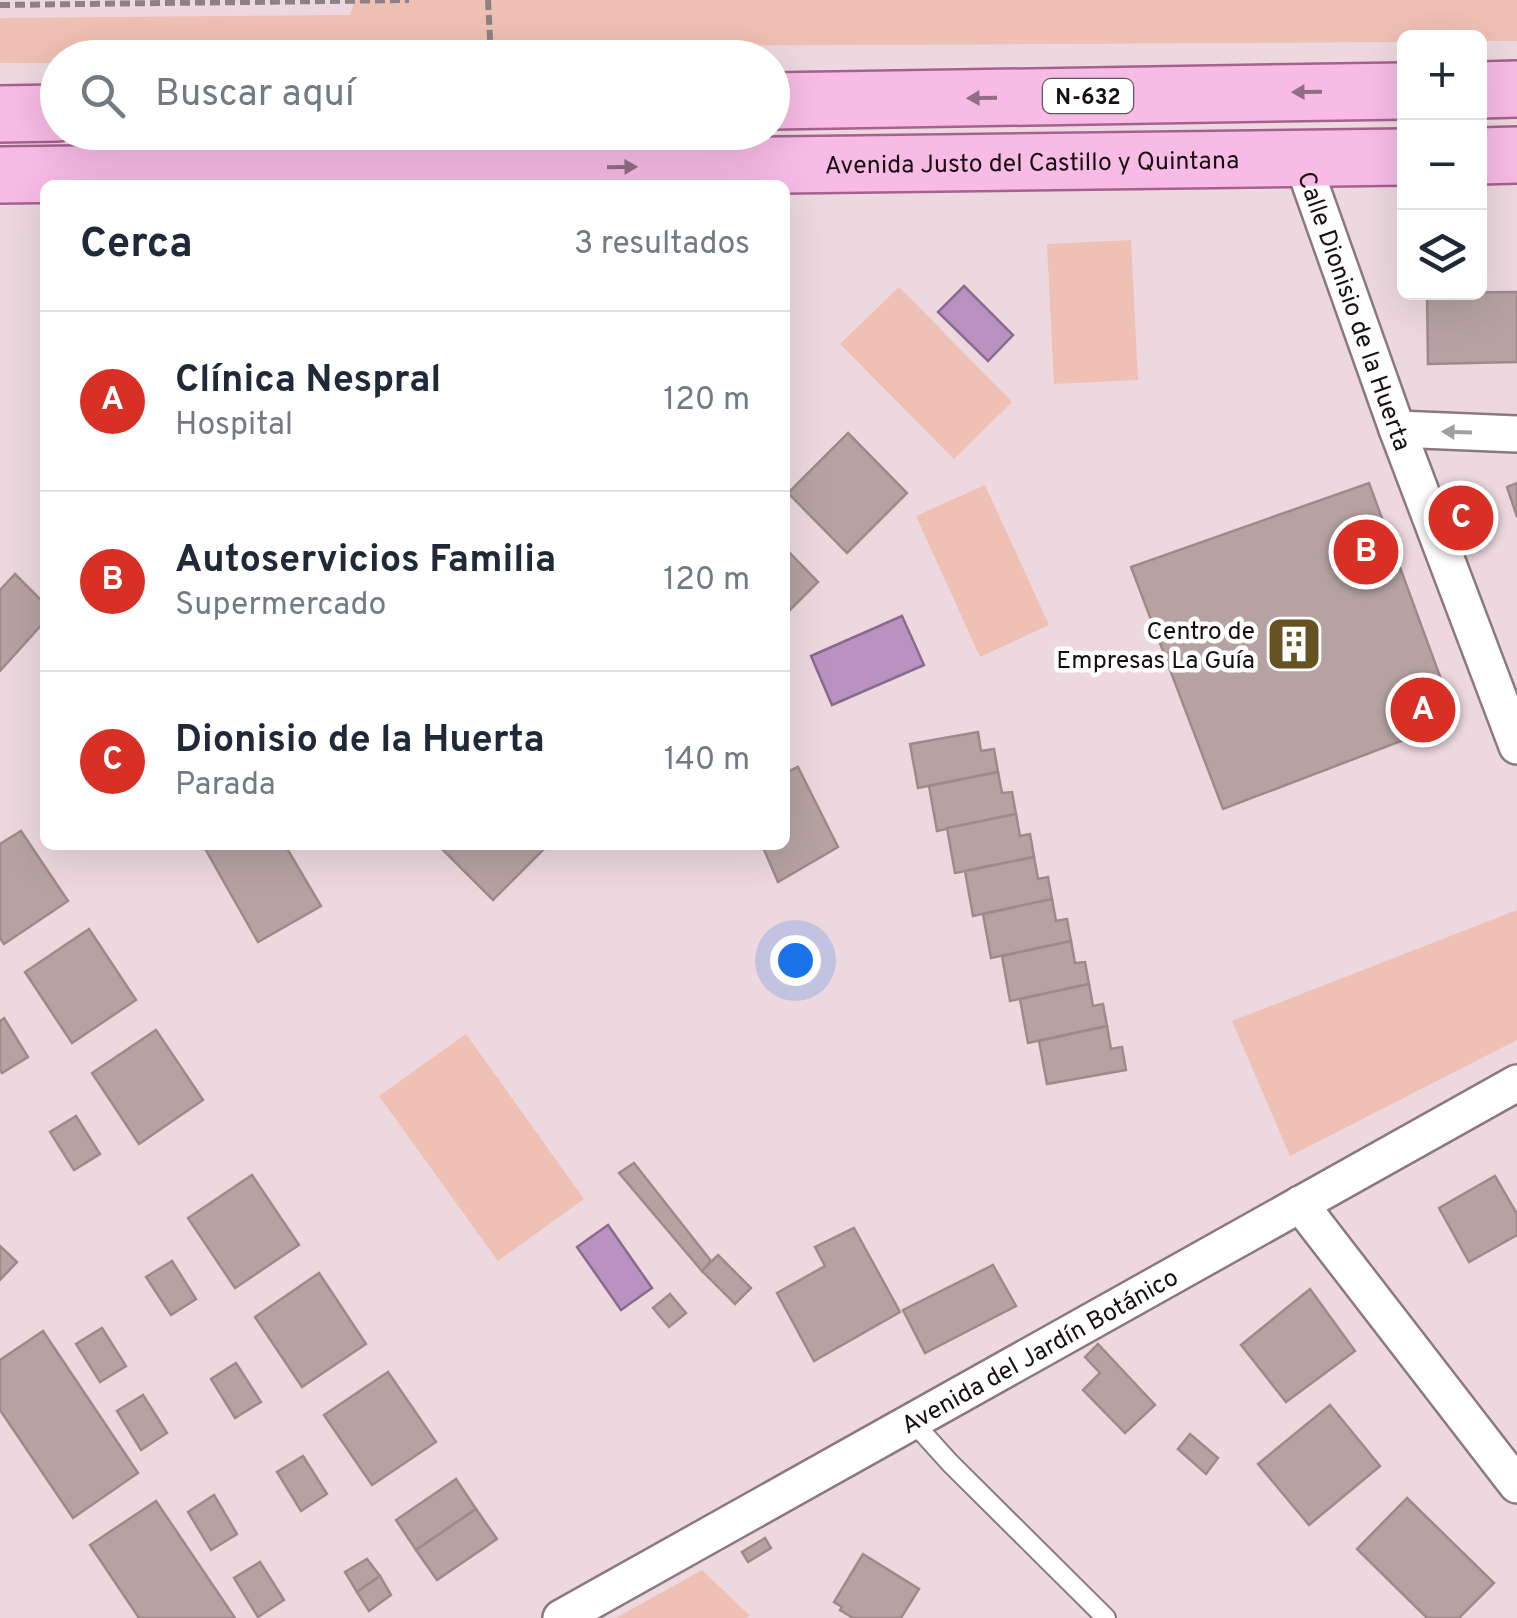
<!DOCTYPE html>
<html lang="es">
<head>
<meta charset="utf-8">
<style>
  body { margin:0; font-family:Overpass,sans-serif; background:#f2f2f3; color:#1f2937 }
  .controls { position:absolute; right:30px; top:30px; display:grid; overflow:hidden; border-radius:15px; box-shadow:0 10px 40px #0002 }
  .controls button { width:90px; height:90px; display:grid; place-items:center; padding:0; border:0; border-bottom:2px solid #e0e1e3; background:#fff; color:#1f2937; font:50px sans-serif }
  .you { position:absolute; left:795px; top:960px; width:35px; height:35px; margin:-25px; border:8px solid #fff; border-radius:50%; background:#1a73e8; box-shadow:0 0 0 15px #1a73e833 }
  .badge { display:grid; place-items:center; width:65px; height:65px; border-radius:50%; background:#d93025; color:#fff; font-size:32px; font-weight:700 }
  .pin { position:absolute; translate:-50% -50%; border:5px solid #fff; box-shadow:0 2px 10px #0006 }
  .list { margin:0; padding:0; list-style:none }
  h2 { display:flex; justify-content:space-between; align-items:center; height:130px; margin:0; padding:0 40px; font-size:42px }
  h2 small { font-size:32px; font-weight:400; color:#747a83 }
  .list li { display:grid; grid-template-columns:65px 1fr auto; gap:30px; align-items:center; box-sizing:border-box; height:180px; padding:0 40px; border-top:2px solid #e0e1e3 }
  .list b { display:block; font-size:38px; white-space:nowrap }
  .list p { margin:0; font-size:32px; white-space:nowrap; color:#747a83 }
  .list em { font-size:32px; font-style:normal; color:#747a83 }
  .icon { flex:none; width:55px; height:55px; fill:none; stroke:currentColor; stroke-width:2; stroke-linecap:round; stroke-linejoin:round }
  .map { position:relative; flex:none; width:1517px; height:1618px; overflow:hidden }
  .search { position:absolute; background:#fff; box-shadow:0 10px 40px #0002; left:40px; top:40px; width:750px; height:110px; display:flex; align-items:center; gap:25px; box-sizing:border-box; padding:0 35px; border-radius:55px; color:#747a83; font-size:38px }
  .panel { position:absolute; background:#fff; box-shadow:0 10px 40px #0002; left:40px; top:180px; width:750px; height:670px; border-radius:15px }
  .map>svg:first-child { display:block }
  .green { fill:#efc0b4 }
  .water { fill:#b992c2; stroke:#886b8d; stroke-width:2.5 }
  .building { fill:#b6a2a2; stroke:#9e8a8b; stroke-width:2.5 }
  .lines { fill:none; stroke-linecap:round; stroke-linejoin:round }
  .lane-casing { stroke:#8b797e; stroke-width:22 }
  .street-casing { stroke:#8b797e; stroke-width:40 }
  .primary-casing { stroke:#a5618f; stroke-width:60 }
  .path { stroke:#8f8085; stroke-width:6; stroke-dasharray:10 5; stroke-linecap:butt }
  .lane { stroke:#fff; stroke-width:18 }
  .street { stroke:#fff; stroke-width:35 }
  .primary { stroke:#f7bbe5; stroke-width:55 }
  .oneway { fill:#926e86 }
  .oneway2 { fill:#a29fa0 }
  .labels { text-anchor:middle; stroke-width:9; stroke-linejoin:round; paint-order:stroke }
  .shield { fill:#fff; stroke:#5d5859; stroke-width:2.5 }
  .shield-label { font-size:22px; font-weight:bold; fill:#171012 }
  .street-label { font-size:25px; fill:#171012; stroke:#fff }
  .poi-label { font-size:25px; fill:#171012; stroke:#fff; text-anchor:end }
</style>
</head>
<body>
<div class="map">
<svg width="1517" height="1618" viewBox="0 0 1517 1618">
  <rect width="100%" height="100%" fill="#edd8df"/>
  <g class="green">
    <polygon points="355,0 1517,0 1517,41 1480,41 1480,38 1404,38 1404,42 340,48 340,58 58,58 57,63 0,63 0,18 350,15"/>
    <polygon points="1131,240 1138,380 1054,384 1047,244"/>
    <polygon points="899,287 1012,402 954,459 840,344"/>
    <polygon points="985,485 1049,625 980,657 916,516"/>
    <polygon points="1517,910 1517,1040 1290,1156 1232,1021"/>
    <polygon points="466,1034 584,1199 498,1261 379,1096"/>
    <polygon points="702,1570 750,1616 747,1618 616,1618"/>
  </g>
  <g class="water">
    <polygon points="964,286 1013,335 988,361 938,312"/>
    <polygon points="902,616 924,665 832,705 811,656"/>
    <polygon points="608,1225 652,1288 621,1310 577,1247"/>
  </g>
  <g class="building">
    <polygon points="1517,292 1517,362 1428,364 1427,293"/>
    <polygon points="848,433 907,493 847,553 788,493"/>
    <polygon points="1369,483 1456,720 1223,809 1131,567"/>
    <polygon points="1517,483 1517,517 1507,487"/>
    <polygon points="785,548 818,582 785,615"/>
    <polygon points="15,574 45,604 45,621 0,671 0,590"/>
    <polygon points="978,732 981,751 994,749 998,772 918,788 910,744"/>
    <polygon points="798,767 838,847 778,882 762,845 785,845 785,773"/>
    <polygon points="998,772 1002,793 1012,792 1016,814 937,831 929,786"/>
    <polygon points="1016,814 1020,836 1030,834 1034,857 955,873 947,828"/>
    <polygon points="21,831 68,901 4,944 0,938 0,844"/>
    <polygon points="203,845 285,845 321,906 258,942"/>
    <polygon points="438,845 548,845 493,900"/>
    <polygon points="1034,857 1038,879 1048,877 1052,899 973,916 965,871"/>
    <polygon points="1052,899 1056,921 1067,919 1071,941 991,958 983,914"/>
    <polygon points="89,929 136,1000 72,1043 25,972"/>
    <polygon points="1071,941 1075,963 1085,962 1089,984 1010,1001 1002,956"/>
    <polygon points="1089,984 1093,1006 1103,1004 1107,1026 1028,1043 1020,999"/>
    <polygon points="4,1018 28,1057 2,1073 0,1070 0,1021"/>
    <polygon points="1107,1026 1111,1049 1122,1047 1126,1070 1047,1084 1039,1041"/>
    <polygon points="156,1030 203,1100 139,1144 92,1073"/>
    <polygon points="76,1116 100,1154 74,1170 50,1132"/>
    <polygon points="634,1163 711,1261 702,1271 619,1173"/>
    <polygon points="252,1175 299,1245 235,1288 188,1218"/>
    <polygon points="1495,1176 1517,1214 1517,1235 1469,1262 1439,1208"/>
    <polygon points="854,1228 900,1312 814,1361 777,1293 825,1266 815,1247"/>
    <polygon points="0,1246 17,1262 0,1280"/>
    <polygon points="718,1255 751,1288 735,1304 702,1271"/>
    <polygon points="172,1261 196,1299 171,1315 146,1277"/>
    <polygon points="993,1265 1016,1306 925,1353 903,1310"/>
    <polygon points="319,1273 366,1344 302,1387 255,1317"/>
    <polygon points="1310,1289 1355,1351 1286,1402 1241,1345"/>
    <polygon points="670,1294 686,1313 669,1327 653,1308"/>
    <polygon points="102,1328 126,1366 100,1382 76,1344"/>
    <polygon points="43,1331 138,1473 73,1518 0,1410 0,1360"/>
    <polygon points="1098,1344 1155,1405 1125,1433 1083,1390 1100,1373 1085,1357"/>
    <polygon points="236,1363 261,1402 235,1418 211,1379"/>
    <polygon points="388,1372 436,1442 372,1485 324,1415"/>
    <polygon points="143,1395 167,1433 141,1450 117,1411"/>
    <polygon points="1330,1405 1380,1466 1309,1525 1258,1464"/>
    <polygon points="1190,1434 1218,1458 1206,1474 1178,1449"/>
    <polygon points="303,1456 327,1494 301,1511 277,1472"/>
    <polygon points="456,1479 476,1509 416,1550 396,1520"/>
    <polygon points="214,1495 237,1534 211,1550 188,1512"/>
    <polygon points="1407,1498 1494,1583 1459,1618 1427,1618 1357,1549"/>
    <polygon points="156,1501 235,1618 139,1618 90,1545"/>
    <polygon points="476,1509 497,1539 437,1580 416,1550"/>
    <polygon points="765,1538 771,1548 748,1562 742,1552"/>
    <polygon points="863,1554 919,1589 901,1618 853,1618 840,1610 842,1607 834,1602"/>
    <polygon points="367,1559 380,1576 357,1592 345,1572"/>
    <polygon points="260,1562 284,1600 258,1617 234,1578"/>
    <polygon points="380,1576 391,1595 369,1611 357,1592"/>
  </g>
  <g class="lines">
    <g class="lane-casing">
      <polyline id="lane" points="913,1422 950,1463 1106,1618"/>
    </g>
    <g class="street-casing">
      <g id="street">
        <path id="s1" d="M1301 158 1397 429 1517 746"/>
        <polyline points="1397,429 1517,434"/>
        <polyline points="1300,1204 1517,1485"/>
        <path id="s2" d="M561 1618 1517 1083"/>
      </g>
    </g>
    <g class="primary-casing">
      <g id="primary">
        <polyline points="1480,90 1517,89"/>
        <polyline points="772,101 1404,91"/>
        <polyline points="0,114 58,113"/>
        <polyline points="1480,156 1517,155"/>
        <path id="s3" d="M0 175 1404 157"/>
      </g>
    </g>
    <g class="path">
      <polyline points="488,0 491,58"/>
      <polyline points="0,5 409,0"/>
    </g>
    <use href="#lane" class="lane"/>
    <use href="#street" class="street"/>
    <use href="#primary" class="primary"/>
  </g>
  <defs><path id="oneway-solid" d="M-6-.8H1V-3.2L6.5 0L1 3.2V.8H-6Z" transform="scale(2.5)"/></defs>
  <g class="oneway">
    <use href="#oneway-solid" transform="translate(1307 92) rotate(179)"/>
    <use href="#oneway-solid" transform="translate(982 98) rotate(179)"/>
    <use href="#oneway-solid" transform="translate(622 167) rotate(-1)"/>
  </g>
  <use class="oneway2" href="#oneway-solid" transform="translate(1457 432) rotate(-178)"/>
  <defs>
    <g id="building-square" transform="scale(2.875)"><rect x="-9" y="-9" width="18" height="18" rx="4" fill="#655421" stroke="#fff"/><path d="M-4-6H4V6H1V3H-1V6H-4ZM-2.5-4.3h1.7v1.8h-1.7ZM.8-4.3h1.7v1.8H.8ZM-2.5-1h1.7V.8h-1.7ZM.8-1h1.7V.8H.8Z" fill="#fff"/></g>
  </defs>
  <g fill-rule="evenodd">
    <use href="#building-square" x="1294" y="644"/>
  </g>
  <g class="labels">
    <rect class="shield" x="1043" y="79" width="90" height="34" rx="8"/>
    <g class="shield-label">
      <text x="1088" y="104">N-632</text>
    </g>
    <g class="street-label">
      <text dy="9" stroke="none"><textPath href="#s3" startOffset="1032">Avenida Justo del Castillo y Quintana</textPath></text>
      <text dy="9" stroke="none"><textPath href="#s1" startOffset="162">Calle Dionisio de la Huerta</textPath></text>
      <text dy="9" stroke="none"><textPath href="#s2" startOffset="548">Avenida del Jardín Botánico</textPath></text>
    </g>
    <g class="poi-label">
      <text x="1255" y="639">Centro de<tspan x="1255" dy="29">Empresas La Guía</tspan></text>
    </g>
  </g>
</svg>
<div class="controls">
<button>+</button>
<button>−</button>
<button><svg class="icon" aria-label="layers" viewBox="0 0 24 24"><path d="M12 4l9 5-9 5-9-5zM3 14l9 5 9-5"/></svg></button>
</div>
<div class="you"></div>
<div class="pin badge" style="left:1423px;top:710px">A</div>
<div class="pin badge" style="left:1366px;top:552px">B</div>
<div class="pin badge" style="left:1461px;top:518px">C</div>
<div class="search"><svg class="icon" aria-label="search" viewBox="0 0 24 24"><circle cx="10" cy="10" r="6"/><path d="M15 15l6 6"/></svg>Buscar aquí</div>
<section class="panel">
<h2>Cerca<small>3 resultados</small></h2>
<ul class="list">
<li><span class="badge">A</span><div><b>Clínica Nespral</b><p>Hospital</p></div><em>120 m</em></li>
<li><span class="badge">B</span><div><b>Autoservicios Familia</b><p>Supermercado</p></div><em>120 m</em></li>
<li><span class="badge">C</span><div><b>Dionisio de la Huerta</b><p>Parada</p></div><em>140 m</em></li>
</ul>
</section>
</div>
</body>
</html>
